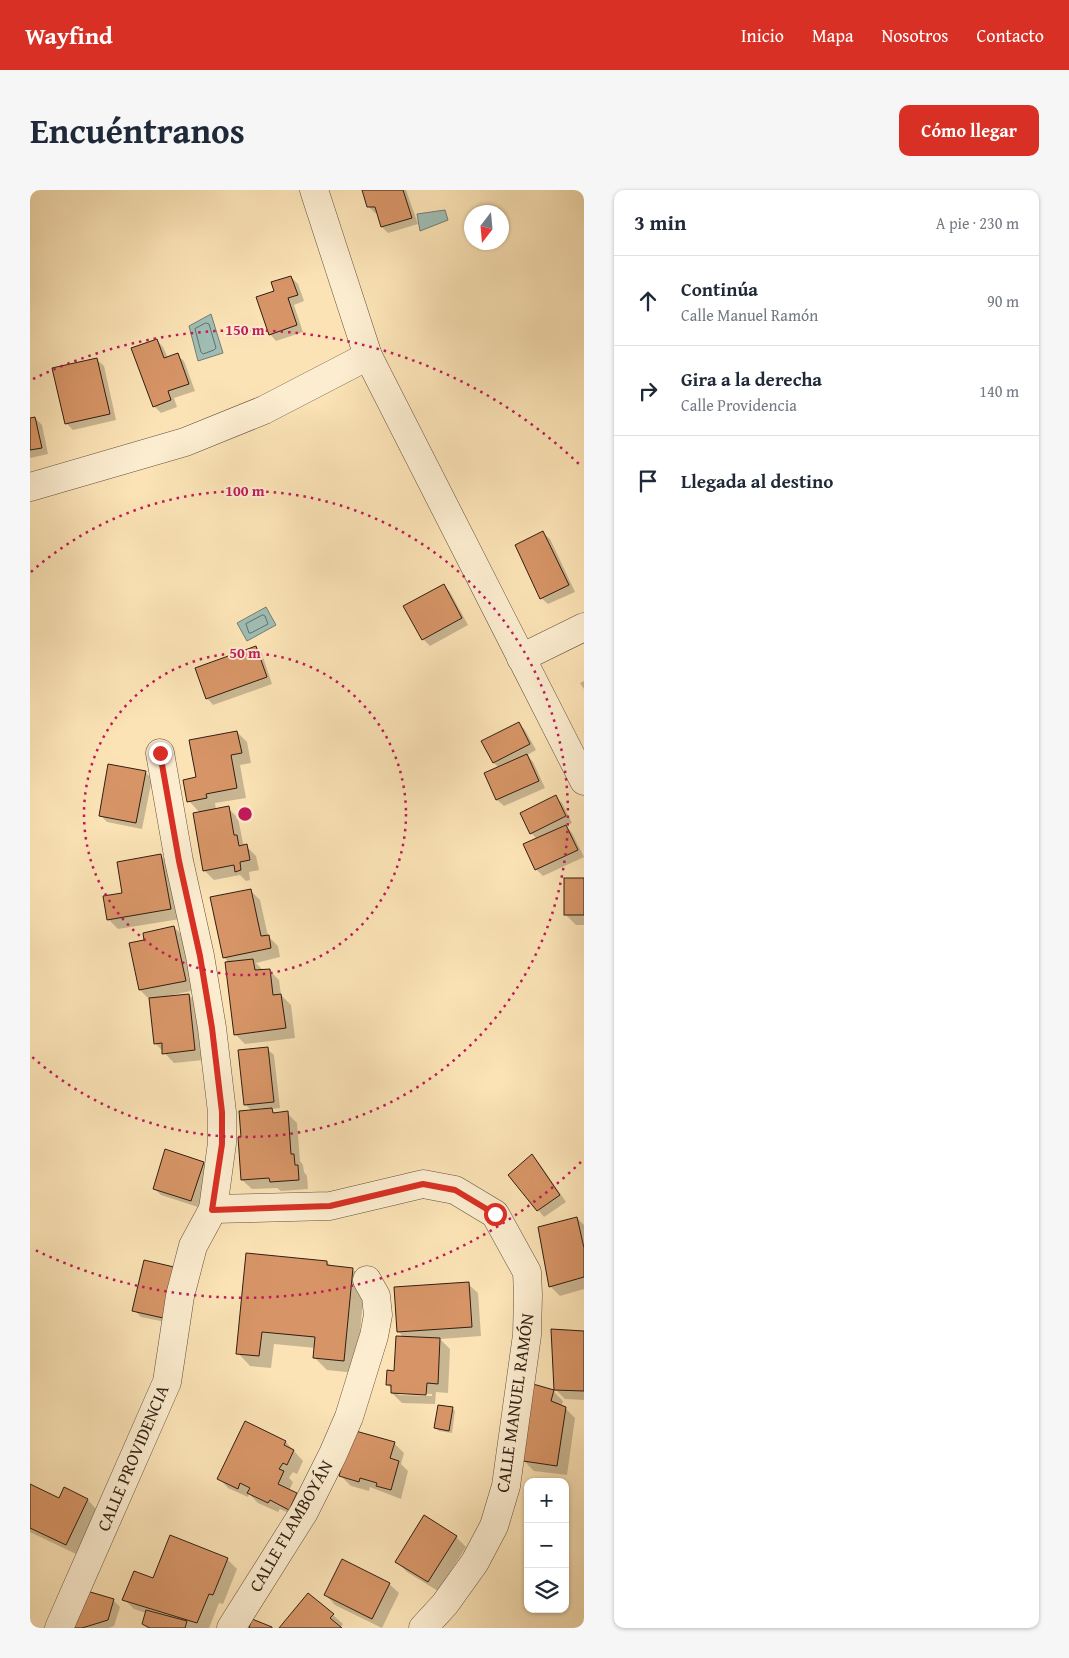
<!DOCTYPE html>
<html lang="es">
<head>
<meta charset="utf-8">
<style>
  body { margin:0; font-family:"Gentium Book Plus",serif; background:#f6f6f7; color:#1f2937 }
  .controls { position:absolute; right:15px; bottom:15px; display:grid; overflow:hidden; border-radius:10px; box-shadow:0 1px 4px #0004 }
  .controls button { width:45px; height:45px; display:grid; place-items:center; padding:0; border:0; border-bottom:1px solid #e0e1e3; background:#fff; color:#1f2937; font:25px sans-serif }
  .compass { position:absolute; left:434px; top:15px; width:45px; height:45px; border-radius:50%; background:#fff; box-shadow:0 1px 4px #0004; rotate:196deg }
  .stop { position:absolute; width:15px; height:15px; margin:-11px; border:4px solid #d93025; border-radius:50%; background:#fff }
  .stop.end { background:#d93025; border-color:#fff; box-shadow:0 1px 5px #0008 }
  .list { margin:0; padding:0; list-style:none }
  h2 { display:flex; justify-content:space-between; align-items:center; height:65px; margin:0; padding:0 20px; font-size:21px }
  h2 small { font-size:16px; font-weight:400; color:#747a83 }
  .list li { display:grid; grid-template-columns:32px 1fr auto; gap:15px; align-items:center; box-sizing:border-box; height:90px; padding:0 20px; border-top:1px solid #e0e1e3 }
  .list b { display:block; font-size:19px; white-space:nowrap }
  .list p { margin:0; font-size:16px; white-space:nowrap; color:#747a83 }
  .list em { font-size:16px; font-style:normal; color:#747a83 }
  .icon { flex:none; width:28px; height:28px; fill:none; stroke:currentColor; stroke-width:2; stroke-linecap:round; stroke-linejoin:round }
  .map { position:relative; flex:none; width:554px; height:1438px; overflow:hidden; border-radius:10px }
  header { display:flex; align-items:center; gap:30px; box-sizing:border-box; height:70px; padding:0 25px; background:#d93025; color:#fff }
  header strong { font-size:24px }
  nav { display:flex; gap:28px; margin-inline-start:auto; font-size:18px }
  .intro { display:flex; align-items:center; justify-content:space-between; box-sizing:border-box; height:120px; padding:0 30px }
  h1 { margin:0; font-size:35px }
  .button { padding:12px 22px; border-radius:10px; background:#d93025; color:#fff; font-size:18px; font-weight:700 }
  main { display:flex; gap:30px; padding:0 30px }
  aside { flex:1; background:#fff; border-radius:10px; box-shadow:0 1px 4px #0004 }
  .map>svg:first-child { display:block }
  .water { fill:#9fbdb4; stroke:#737d73 }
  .shadow { fill:#0003; fill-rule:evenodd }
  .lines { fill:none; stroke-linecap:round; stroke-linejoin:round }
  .shore { stroke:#686e63; stroke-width:1 }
  .building { fill:#d79567; stroke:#311e12 }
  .minor-casing { stroke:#644f3b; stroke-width:29 }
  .minor { stroke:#fcedd0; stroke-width:28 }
  .route { stroke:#d93025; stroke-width:6 }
  .ring { fill:none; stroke:#c2185b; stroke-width:2.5; stroke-dasharray:2.5 5 }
  .labels { text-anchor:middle; stroke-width:4; stroke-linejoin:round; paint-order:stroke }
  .street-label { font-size:18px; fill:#311e12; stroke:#fcedd0 }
  .centre { fill:#c2185b; stroke:#fcedd0; stroke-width:2.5 }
  .ring-label { font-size:15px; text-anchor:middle; font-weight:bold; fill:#c2185b; stroke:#fcedd0; stroke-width:4; stroke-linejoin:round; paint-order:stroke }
</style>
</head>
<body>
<header>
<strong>Wayfind</strong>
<nav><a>Inicio</a><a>Mapa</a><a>Nosotros</a><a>Contacto</a></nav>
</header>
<div class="intro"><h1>Encuéntranos</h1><a class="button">Cómo llegar</a></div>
<main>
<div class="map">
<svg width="554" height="1438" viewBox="0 0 554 1438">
  <rect width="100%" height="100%" fill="#fbe3b6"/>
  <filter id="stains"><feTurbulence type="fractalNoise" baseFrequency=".004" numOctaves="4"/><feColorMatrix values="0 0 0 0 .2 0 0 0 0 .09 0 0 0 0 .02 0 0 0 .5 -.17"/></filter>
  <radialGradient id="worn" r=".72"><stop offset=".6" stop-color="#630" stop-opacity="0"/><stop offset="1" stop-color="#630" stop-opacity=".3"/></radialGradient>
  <g class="water">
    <polygon points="415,20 418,30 390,41 387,24"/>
    <polygon points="181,124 193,163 168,171 159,136"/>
    <polygon points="236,417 246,435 217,451 207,433"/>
  </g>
  <g class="shadow">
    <polygon points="333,0 376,0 388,34 358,43 352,37 348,23 345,23 338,16"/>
    <polygon points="261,87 268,94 274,111 264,115 273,142 246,151 240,144 246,102"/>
    <polygon points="127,150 133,157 138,168 147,165 154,171 165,201 144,208 147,217 131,223 124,216"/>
    <polygon points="67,170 74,176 86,230 43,240 36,233"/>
    <polygon points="5,228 12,235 18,264 0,268 0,229"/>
    <polygon points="513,343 520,349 545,402 518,414 511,408"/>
    <polygon points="414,396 420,402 438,435 400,456 393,449"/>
    <polygon points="225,458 232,464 242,494 183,515 177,508"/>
    <polygon points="554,491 554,499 550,493"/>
    <polygon points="489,533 495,540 506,560 497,565 503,572 515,598 474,616 467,610 456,583 469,578 464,573"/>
    <polygon points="207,542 217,552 221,573 210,575 216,608 185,613 186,620 198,618 208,628 213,653 226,666 229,680 219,682 220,690 216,691 210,685 184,690 174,680 170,623 159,611 168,588"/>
    <polygon points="115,582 122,589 112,639 77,632 70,625"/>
    <polygon points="525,607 532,613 542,633 536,636 542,643 554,667 513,686 506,679 507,649 501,643"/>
    <polygon points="131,666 141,675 150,729 88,739 78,729 94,704"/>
    <polygon points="535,689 554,689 554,735 546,735 536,725"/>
    <polygon points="220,700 230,710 238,746 248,756 250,767 226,773 233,780 239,780 249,790 251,805 261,815 265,848 215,854 205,844 199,773 194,767"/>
    <polygon points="144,737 154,747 165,800 138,806 138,808 159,805 169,815 174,870 144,873 125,853 120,810 110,800 116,751"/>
    <polygon points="237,859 244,865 250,918 241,919 246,924 257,923 267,933 270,971 273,975 274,982 277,986 278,999 251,1001 247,998 222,999 212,990 213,948 222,921 215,914"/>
    <polygon points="502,966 509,973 536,1012 514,1027 480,985"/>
    <polygon points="173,973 180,979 168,1017 131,1005 124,998"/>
    <polygon points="547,1028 554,1035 554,1099 530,1106 520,1096"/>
    <polygon points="115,1072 140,1133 111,1127 104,1120"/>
    <polygon points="297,1072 302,1077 322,1079 335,1091 326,1183 297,1180 285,1168 286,1158 244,1154 241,1178 220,1176 208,1163"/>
    <path d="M438 1094 448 1103 451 1146 410 1149 420 1159 418 1203 406 1202 405 1214 372 1213 362 1203V1199L357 1194 366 1182 374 1148 368 1141ZM366 1202 402 1204V1206L369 1205Z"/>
    <polygon points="522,1141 554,1142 554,1210 535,1209 525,1199"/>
    <polygon points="523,1201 533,1211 531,1217 535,1218 545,1228 537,1285 504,1281 494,1271"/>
    <polygon points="422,1218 425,1221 422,1243 409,1241 405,1238"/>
    <polygon points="216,1233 256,1252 273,1271 267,1284 263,1282 259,1288 263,1292 259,1301 266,1304 276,1314 269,1328 250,1319 248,1322 228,1313 219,1304 218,1307 198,1298 189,1288"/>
    <polygon points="364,1253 374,1263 371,1274 378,1281 371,1309 340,1297 339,1301 321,1296 311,1286"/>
    <polygon points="0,1295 29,1309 35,1299 58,1310 67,1320 46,1364 0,1342"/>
    <polygon points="426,1347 436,1357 408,1401 377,1382 367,1372"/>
    <polygon points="197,1369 207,1379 193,1414 189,1413 179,1438 117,1438 113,1434 116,1423 104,1419 94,1409 123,1390"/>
    <polygon points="359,1394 369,1403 352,1438 305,1415 296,1405"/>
    <polygon points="83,1410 90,1417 84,1436 79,1438 43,1438"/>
    <polygon points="303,1425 313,1434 310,1438 251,1438"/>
  </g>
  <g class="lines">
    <g class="shore">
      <polygon points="176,133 179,134 186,158 184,160 173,164 171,162 165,139"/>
      <polygon points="233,425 235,426 238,434 221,443 219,443 216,434"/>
    </g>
  </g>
  <g class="building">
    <polygon points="332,0 373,0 382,28 351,37 345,17 337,17"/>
    <polygon points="261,86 268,105 258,108 267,135 239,145 226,107 244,101 241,92"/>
    <polygon points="127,149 134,168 148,163 159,194 138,201 141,210 123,217 101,158"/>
    <polygon points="67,168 80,224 35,234 22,178"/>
    <polygon points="5,227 12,258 0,260 0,228"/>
    <polygon points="513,341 539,395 510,409 485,355"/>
    <polygon points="414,394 432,428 392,450 373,416"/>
    <polygon points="226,456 237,487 176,509 165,478"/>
    <polygon points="489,532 500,554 463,573 451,551"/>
    <polygon points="207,541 212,563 201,565 207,598 176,604 177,608 157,612 153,590 166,587 159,550"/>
    <polygon points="497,564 509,591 466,610 454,583"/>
    <polygon points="78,574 116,581 106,633 69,626"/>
    <polygon points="526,605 536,626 500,644 490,623"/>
    <polygon points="199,616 204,645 207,645 209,656 217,654 220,670 210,672 211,680 205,682 204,675 173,681 163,623"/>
    <polygon points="536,635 548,660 505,680 493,654"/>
    <polygon points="131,664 141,719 77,730 73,706 92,703 87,672"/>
    <rect x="534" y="688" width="20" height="37"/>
    <polygon points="221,699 231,746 239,745 241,758 193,768 180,707"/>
    <polygon points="144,736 156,791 109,800 99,753 114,750 113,743"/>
    <polygon points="223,769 225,780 240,779 243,805 251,804 256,838 204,845 195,772"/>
    <polygon points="159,804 165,860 132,864 132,853 124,854 119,808"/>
    <polygon points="238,857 244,912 214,915 208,860"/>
    <polygon points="242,918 243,923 258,921 261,964 264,964 265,975 268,975 269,990 240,992 239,988 211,990 208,947 211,947 209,921"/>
    <polygon points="135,959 174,972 161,1011 123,999"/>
    <polygon points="502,964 530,1005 507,1021 478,985"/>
    <polygon points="547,1027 554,1058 554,1087 519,1097 508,1037"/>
    <polygon points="216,1063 297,1071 297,1075 323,1078 314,1171 283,1168 285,1147 232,1142 229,1166 206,1164"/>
    <polygon points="114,1070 144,1077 133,1128 102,1121"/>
    <polygon points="439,1092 442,1137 367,1142 364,1097"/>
    <polygon points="521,1139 554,1141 554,1201 524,1200"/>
    <polygon points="366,1146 410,1148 408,1194 397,1193 396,1205 361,1203 361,1195 356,1195 357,1180 364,1181"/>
    <polygon points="503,1194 524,1200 521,1211 536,1217 527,1276 493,1271"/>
    <polygon points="408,1215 423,1217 419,1241 404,1238"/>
    <polygon points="215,1231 256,1251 254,1255 264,1260 257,1275 253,1273 249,1279 254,1281 248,1294 267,1303 259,1320 240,1310 238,1313 217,1303 220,1298 210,1293 208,1299 187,1289"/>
    <polygon points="322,1240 365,1252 360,1268 369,1271 361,1300 346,1296 347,1293 330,1288 329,1292 309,1286"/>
    <polygon points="0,1294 29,1308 34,1297 58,1309 36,1355 0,1338"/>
    <polygon points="394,1325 427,1346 398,1392 365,1372"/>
    <polygon points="140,1345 198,1368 183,1405 179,1404 167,1433 92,1410 104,1381 123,1388"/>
    <polygon points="312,1369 360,1393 342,1429 294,1405"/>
    <polygon points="57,1401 84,1409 78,1430 52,1438 41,1438"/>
    <polygon points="278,1403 304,1424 300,1428 312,1438 249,1438"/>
    <polygon points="116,1420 157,1431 155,1438 120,1438 112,1434"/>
    <polygon points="222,1429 242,1437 242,1438 219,1438"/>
  </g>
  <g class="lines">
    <g class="minor-casing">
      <g id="minor">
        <polyline points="284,0 338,166 554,591"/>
        <polyline points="0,297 155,252 234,220 338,166"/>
        <polyline points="491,468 554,437"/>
        <polyline points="183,1019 300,1016 393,994 425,1000 465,1024 497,1082 498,1105 497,1145 476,1296 464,1336 445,1372 415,1414 393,1438"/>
        <polyline points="29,1438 137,1192 150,1106 163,1056 183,1019 192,953 192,922 182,838 170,766 149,671 130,563"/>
        <polyline points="201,1438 274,1322 303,1264 319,1227 344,1146 348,1125 346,1106 337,1090"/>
      </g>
    </g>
    <use href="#minor" class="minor"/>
  </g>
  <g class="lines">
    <polyline class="route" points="130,563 149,671 170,766 182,838 192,922 192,954 182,1020 300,1016 393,994 425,1000 465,1024"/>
  </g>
  <g class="ring">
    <circle cx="215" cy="624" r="161"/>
    <path d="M1 382A323 323 0 1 1 1 866"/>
    <path d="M551 972A484 484 0 0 1 3 1059M3 189A484 484 0 0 1 551 276"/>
  </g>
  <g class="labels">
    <g class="street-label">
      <text transform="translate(485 1213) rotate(-82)" y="6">CALLE MANUEL RAMÓN</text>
      <text transform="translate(103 1268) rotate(-67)" y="6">CALLE PROVIDENCIA</text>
      <text transform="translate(261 1336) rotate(-60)" y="6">CALLE FLAMBOYÁN</text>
    </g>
  </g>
  <circle cx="215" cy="624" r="8" class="centre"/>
  <g class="ring-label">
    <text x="215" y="145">150 m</text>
    <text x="215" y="306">100 m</text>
    <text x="215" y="468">50 m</text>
  </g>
  <rect width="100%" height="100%" filter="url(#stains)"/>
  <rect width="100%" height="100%" fill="url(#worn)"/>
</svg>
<div class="controls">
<button>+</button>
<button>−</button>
<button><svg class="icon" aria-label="layers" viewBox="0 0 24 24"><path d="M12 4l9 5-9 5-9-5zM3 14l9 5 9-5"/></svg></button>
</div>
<svg class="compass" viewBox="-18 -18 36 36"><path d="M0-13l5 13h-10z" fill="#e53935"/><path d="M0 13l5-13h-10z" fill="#747a83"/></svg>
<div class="stop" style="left:465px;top:1024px"></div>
<div class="stop end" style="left:130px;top:563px"></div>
</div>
<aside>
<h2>3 min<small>A pie · 230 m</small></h2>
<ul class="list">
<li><svg class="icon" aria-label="ahead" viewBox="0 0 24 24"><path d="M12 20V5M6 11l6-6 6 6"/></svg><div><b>Continúa</b><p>Calle Manuel Ramón</p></div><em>90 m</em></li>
<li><svg class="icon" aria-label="right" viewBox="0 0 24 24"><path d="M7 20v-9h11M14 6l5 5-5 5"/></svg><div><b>Gira a la derecha</b><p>Calle Providencia</p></div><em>140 m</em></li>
<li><svg class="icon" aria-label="arrive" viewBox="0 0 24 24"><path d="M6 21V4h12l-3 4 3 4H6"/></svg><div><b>Llegada al destino</b></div></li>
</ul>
</aside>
</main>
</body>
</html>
